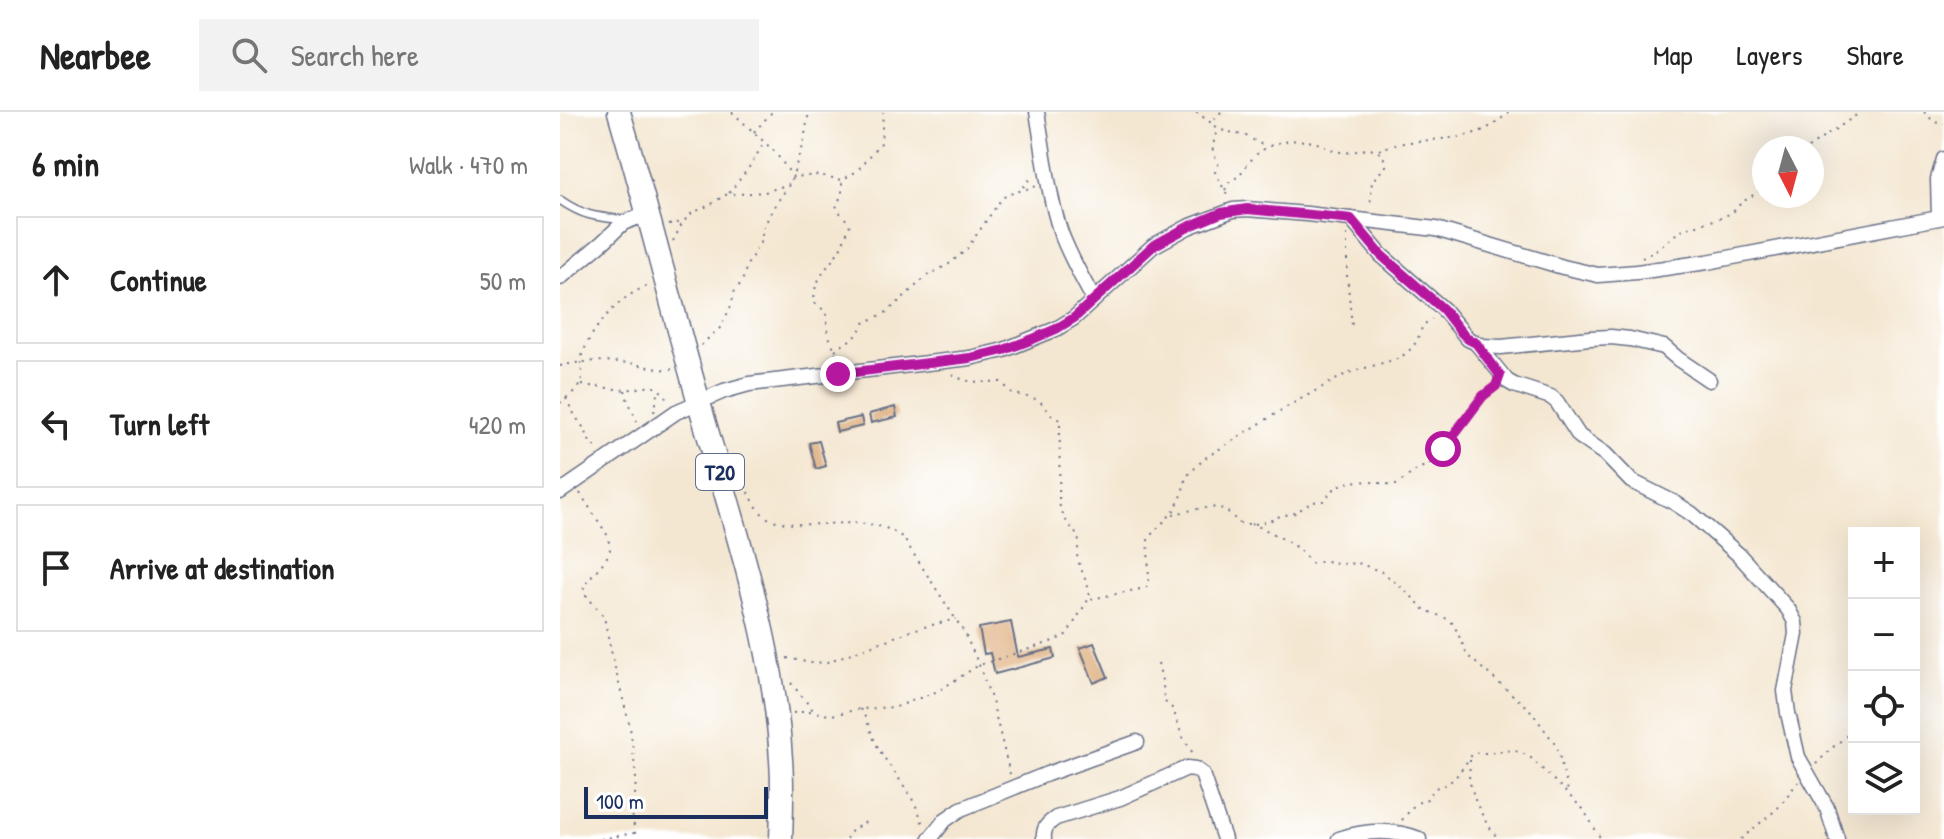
<!DOCTYPE html>
<html lang="en">
<head>
<meta charset="utf-8">
<style>
  body { margin:0; font-family:"Patrick Hand",sans-serif; background:#f2f2f2; color:#222 }
  .controls { position:absolute; right:24px; bottom:24px; display:grid; overflow:hidden; border-radius:0px; box-shadow:0 8px 32px #0002 }
  .controls button { width:72px; height:72px; display:grid; place-items:center; padding:0; border:0; border-bottom:2px solid #e0e0e0; background:#fff; color:#222; font:40px sans-serif }
  .compass { position:absolute; left:1192px; top:24px; width:72px; height:72px; border-radius:50%; background:#fff; box-shadow:0 8px 32px #0002; rotate:174deg }
  .scale { position:absolute; left:24px; bottom:20px; width:184px; box-sizing:border-box; padding-left:8px; border:4px solid #1b2f5e; border-top:0; font-size:22px; line-height:28px; white-space:nowrap; color:#1b2f5e; -webkit-text-stroke:6px #fff; paint-order:stroke }
  .stop { position:absolute; width:24px; height:24px; margin:-18px; border:6px solid #b5179e; border-radius:50%; background:#fff }
  .stop.end { background:#b5179e; border-color:#fff; box-shadow:0 2px 8px #0008 }
  .list { margin:0; padding:0; list-style:none }
  h2 { display:flex; justify-content:space-between; align-items:center; height:104px; margin:0; padding:0 32px; font-size:34px }
  h2 small { font-size:26px; font-weight:400; color:#767676 }
  .list li { display:grid; grid-template-columns:52px 1fr auto; gap:24px; align-items:center; box-sizing:border-box; height:128px; margin:0 16px 16px; padding:0 16px; border:2px solid #e0e0e0; border-radius:0px }
  .list b { display:block; font-size:30px; white-space:nowrap }
  .list em { font-size:26px; font-style:normal; color:#767676 }
  .icon { flex:none; width:44px; height:44px; fill:none; stroke:currentColor; stroke-width:2; stroke-linecap:round; stroke-linejoin:round }
  .map { position:relative; flex:none; width:1384px; height:727px; overflow:hidden }
  header { display:flex; align-items:center; gap:48px; box-sizing:border-box; height:112px; padding:0 40px; background:#fff; border-bottom:2px solid #e0e0e0 }
  header strong { font-size:38px }
  nav { display:flex; gap:44px; margin-inline-start:auto; font-size:28px }
  .search { width:560px; height:72px; background:#f2f2f2; display:flex; align-items:center; gap:20px; box-sizing:border-box; padding:0 28px; border-radius:0px; color:#767676; font-size:30px }
  main { display:flex }
  aside { flex:1; background:#fff }
  .map>svg:first-child { display:block }
  .building { fill:#e0b385 }
  .lines { fill:none; stroke-linecap:round; stroke-linejoin:round }
  .service-casing { stroke:#676f86; stroke-width:10 }
  .minor-casing { stroke:#676f86; stroke-width:17 }
  .primary-casing { stroke:#676f86; stroke-width:25 }
  .path { stroke:#676f86; stroke-width:2; stroke-dasharray:2 6; stroke-linecap:butt }
  .service { stroke:#fff; stroke-width:7 }
  .minor { stroke:#fff; stroke-width:14 }
  .primary { stroke:#fff; stroke-width:22 }
  .route { stroke:#b5179e; stroke-width:10 }
  .labels { text-anchor:middle; stroke-width:7; stroke-linejoin:round; paint-order:stroke }
  .shield { fill:#fff; stroke:#5f6d8e; stroke-width:2 }
  .shield-label { font-size:22px; font-weight:bold; fill:#1b2f5e }
</style>
</head>
<body>
<header>
<strong>Nearbee</strong>
<div class="search"><svg class="icon" aria-label="search" viewBox="0 0 24 24"><circle cx="10" cy="10" r="6"/><path d="M15 15l6 6"/></svg>Search here</div>
<nav><a>Map</a><a>Layers</a><a>Share</a></nav>
</header>
<main>
<aside>
<h2>6 min<small>Walk · 470 m</small></h2>
<ul class="list">
<li><svg class="icon" aria-label="ahead" viewBox="0 0 24 24"><path d="M12 20V5M6 11l6-6 6 6"/></svg><div><b>Continue</b></div><em>50 m</em></li>
<li><svg class="icon" aria-label="left" viewBox="0 0 24 24"><path d="M17 20v-9H6M10 6l-5 5 5 5"/></svg><div><b>Turn left</b></div><em>420 m</em></li>
<li><svg class="icon" aria-label="arrive" viewBox="0 0 24 24"><path d="M6 21V4h12l-3 4 3 4H6"/></svg><div><b>Arrive at destination</b></div></li>
</ul>
</aside>
<div class="map">
<svg width="1384" height="727" viewBox="0 0 1384 727">
  <rect width="100%" height="100%" fill="#fff"/>
  <filter id="ink" filterUnits="userSpaceOnUse"><feTurbulence type="fractalNoise" baseFrequency=".0125" numOctaves="2"/><feDisplacementMap in="SourceGraphic" scale="16" xChannelSelector="R" yChannelSelector="G"/><feConvolveMatrix kernelMatrix="1 2 1 2 8 2 1 2 1" color-interpolation-filters="sRGB"/></filter>
  <filter id="wash" filterUnits="userSpaceOnUse"><feTurbulence type="fractalNoise" baseFrequency=".006" numOctaves="4" result="noise"/><feDisplacementMap in="SourceGraphic" scale="32" xChannelSelector="R" yChannelSelector="G"/><feGaussianBlur stdDeviation="1.8" result="paint"/><feColorMatrix in="noise" values="0 0 0 0 0 0 0 0 0 0 0 0 0 0 0 0 0 1.4 0 .05"/><feComposite in="paint" operator="in"/></filter>
  <g filter="url(#wash)">
    <rect width="100%" height="100%" fill="#f4e7d1"/>
    <g id="blocks">
      <g class="building">
        <polygon points="335,295 337,305 311,311 309,302"/>
        <polygon points="301,305 303,314 277,320 275,311"/>
        <polygon points="259,329 266,354 256,357 249,331"/>
        <polygon points="451,510 458,545 493,537 495,546 435,562 430,541 424,542 419,516"/>
        <polygon points="534,531 548,565 534,571 520,536"/>
      </g>
    </g>
  </g>
  <g filter="url(#ink)">
    <use href="#blocks" fill-opacity="0" stroke="#676f86" stroke-width="2"/>
    <g class="lines">
      <g class="service-casing">
        <path id="service" d="M0 88C25 105 37 105 67 108"/>
      </g>
      <g class="minor-casing">
        <g id="minor">
          <path d="M477 0C484 40 488 83 501 121 510 145 522 166 534 188"/>
          <polyline points="1379,105 1378,67 1384,47"/>
          <polyline points="791,107 821,143 883,197 908,227 923,234 941,235 1030,226 1051,225 1070,227 1104,235 1118,247 1149,268"/>
          <polyline points="0,166 43,130 63,111 76,106 90,105"/>
          <polyline points="916,231 947,269 954,273 991,285 997,290 1019,324 1045,342 1071,369 1115,391 1132,402 1179,443 1228,497 1235,510 1236,522 1225,579 1228,601 1238,645 1267,696 1277,727"/>
          <polyline points="0,380 116,300 164,279 189,272 410,246 444,238 496,217 514,206 593,134 628,115 673,98 687,97 747,102 876,117 1003,155 1038,163 1077,160 1147,150 1384,105"/>
          <polyline points="370,727 385,708 401,697 487,662 577,630"/>
          <path d="M484 727C483 716 487 712 496 706L560 686 627 656 635 657 642 662 664 727"/>
          <path d="M779 727C806 718 833 717 859 727"/>
        </g>
      </g>
      <g class="primary-casing">
        <path id="primary" d="M59 0C87 95 111 192 138 287 171 405 214 525 221 648 223 674 222 701 221 727"/>
      </g>
      <g class="path">
        <polyline points="172,0 215,40 233,65 259,63 282,68 297,59 321,31 323,0"/>
        <polyline points="636,0 661,18 686,24 706,35"/>
        <polyline points="661,0 654,8 656,24 652,35 658,53 655,60 668,85"/>
        <polyline points="1364,0 1374,10 1384,12"/>
        <polyline points="194,20 212,0"/>
        <polyline points="1248,36 1301,0"/>
        <path d="M819 38C860 20 915 38 948 0"/>
        <polyline points="463,75 472,65"/>
        <path d="M665 78 670 69C681 65 684 55 692 47 708 29 734 25 757 31 764 34 773 39 781 40 798 43 806 30 823 43L826 54 812 69 810 95"/>
        <polyline points="169,81 188,57 204,31"/>
        <polyline points="109,113 122,110"/>
        <polyline points="787,123 787,163 792,214"/>
        <polyline points="113,129 123,110 132,101 150,93 165,83 205,80 229,72"/>
        <polyline points="1082,146 1096,138 1121,118 1154,108 1172,101 1181,91 1204,76"/>
        <polyline points="141,233 161,215 171,194 175,178 182,170 187,153 200,131 204,114 215,93 230,72 244,28 249,0"/>
        <polyline points="275,238 296,224 304,211 327,200 367,164 389,152 406,138 442,86 449,82 477,74"/>
        <path d="M277 250 275 238 268 222 266 200 255 191C250 168 273 152 282 133 285 127 286 121 290 115L289 111 276 96 282 81V69"/>
        <path d="M0 254C26 248 49 248 75 252 89 254 99 259 112 257"/>
        <polyline points="22,273 65,278 92,274 99,277 109,288"/>
        <polyline points="65,278 67,286 77,309"/>
        <path d="M6 286C11 297 16 306 23 315 30 325 25 328 38 337"/>
        <path d="M0 291C9 283 23 276 22 262 22 255 20 251 22 244 31 215 62 182 90 173"/>
        <polyline points="94,300 99,278"/>
        <path d="M183 374C193 384 197 402 210 407 251 422 311 397 344 427L404 520 419 553 432 589 450 662"/>
        <polyline points="20,381 48,424 50,438 46,447 23,474 26,483 44,505 53,548 70,615 76,664 75,684 71,696 76,727"/>
        <path d="M613 402C627 400 649 392 663 397 669 400 674 406 679 411L689 412"/>
        <path d="M691 412C702 415 729 429 738 437 743 441 747 447 752 451L766 449 784 452 798 451 822 460 845 478 865 498 890 508 894 513 908 544 970 598 993 629 998 638 1009 683"/>
        <path d="M695 412 709 409 720 404 735 401 752 390 763 389C767 385 772 378 777 375 795 364 818 372 836 373L858 357 879 348C890 323 914 292 935 275"/>
        <polyline points="531,487 585,476 589,473 588,426 613,400 621,386 626,365 645,346 728,294 788,261 840,246 851,237 857,229 863,213 872,207"/>
        <polyline points="227,546 251,551 267,550 356,517 396,507"/>
        <polyline points="598,551 603,573 604,589 613,597 622,624 634,643"/>
        <path d="M231 571 253 598 261 602 272 603 300 597 336 595 378 579 419 553 488 531 505 524 509 519 528 488 530 480 517 446 519 426 505 407 499 392 500 308 491 303 479 288 452 281 441 270C420 269 410 273 391 262"/>
        <path d="M300 597C309 609 311 624 319 637 333 662 357 685 363 714"/>
        <polyline points="233,601 251,599"/>
        <polyline points="910,648 909,668 916,691 926,710 938,727"/>
        <polyline points="1256,652 1272,636 1291,620"/>
        <path d="M842 708 855 692 867 687 875 676 887 672 895 666 914 640C936 645 947 630 971 646L1023 697 1041 727"/>
        <polyline points="41,727 74,721"/>
        <path d="M286 727C290 717 301 713 310 708"/>
        <polyline points="1181,727 1217,697 1238,670"/>
      </g>
      <use href="#service" class="service"/>
      <use href="#minor" class="minor"/>
      <use href="#primary" class="primary"/>
    </g>
  </g>
  <g class="lines" filter="url(#ink)">
    <polyline class="route" points="278,262 410,246 444,238 473,227 496,217 514,206 593,134 628,115 661,101 687,97 783,106 791,107 821,143 883,197 900,219 908,227 916,231 940,263 936,274 923,284 883,337"/>
  </g>
  <g class="labels">
    <rect class="shield" x="136" y="342" width="48" height="36" rx="6"/>
    <g class="shield-label">
      <text x="160" y="368">T20</text>
    </g>
  </g>
</svg>
<div class="controls">
<button>+</button>
<button>−</button>
<button><svg class="icon" aria-label="locate" viewBox="0 0 24 24"><circle cx="12" cy="12" r="6"/><path d="M12 2v4M12 18v4M2 12h4M18 12h4"/></svg></button>
<button><svg class="icon" aria-label="layers" viewBox="0 0 24 24"><path d="M12 4l9 5-9 5-9-5zM3 14l9 5 9-5"/></svg></button>
</div>
<svg class="compass" viewBox="-18 -18 36 36"><path d="M0-13l5 13h-10z" fill="#e53935"/><path d="M0 13l5-13h-10z" fill="#767676"/></svg>
<div class="scale">100 m</div>
<div class="stop" style="left:883px;top:337px"></div>
<div class="stop end" style="left:278px;top:262px"></div>
</div>
</main>
</body>
</html>
